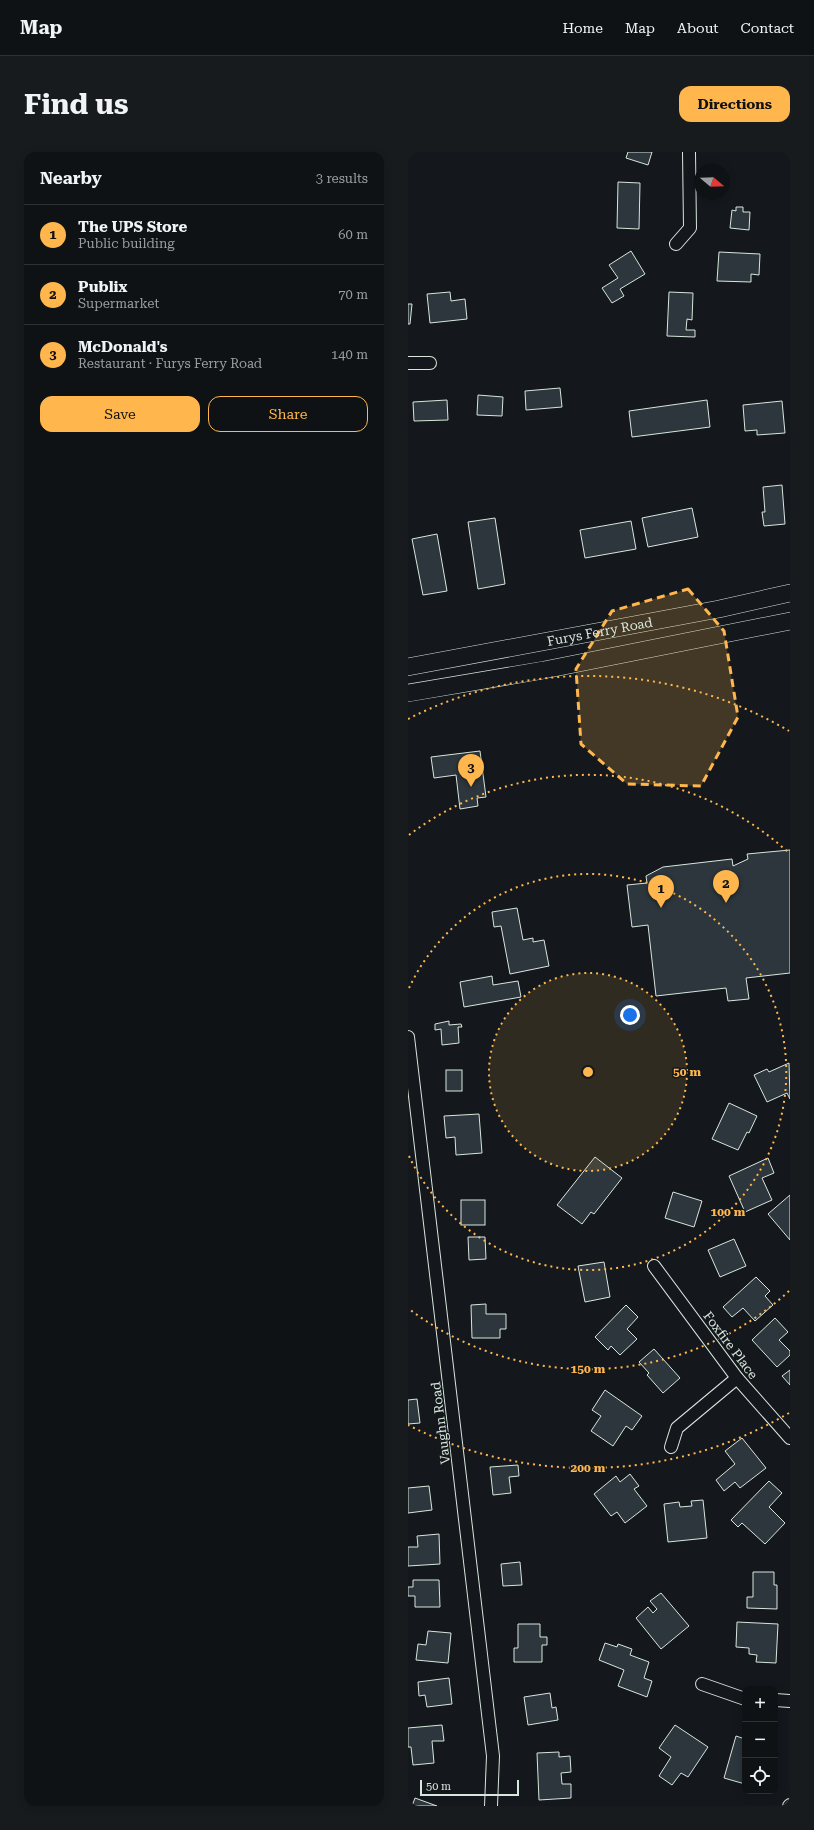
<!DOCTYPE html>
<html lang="en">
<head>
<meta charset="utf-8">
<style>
  body { margin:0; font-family:"Roboto Serif",serif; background:#181b1e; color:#f1f3f6 }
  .controls { position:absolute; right:12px; bottom:12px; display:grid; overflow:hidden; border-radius:8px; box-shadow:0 2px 10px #0003 }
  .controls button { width:36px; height:36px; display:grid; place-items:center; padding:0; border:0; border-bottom:1px solid #2f3234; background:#0f1215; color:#f1f3f6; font:20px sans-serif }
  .compass { position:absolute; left:286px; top:12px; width:36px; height:36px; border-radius:50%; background:#0f1215; box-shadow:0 2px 10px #0003; rotate:109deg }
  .scale { position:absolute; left:12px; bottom:10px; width:99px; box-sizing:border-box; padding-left:4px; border:2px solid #d8e6dc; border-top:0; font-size:11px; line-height:14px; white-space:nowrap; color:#d8e6dc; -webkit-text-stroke:3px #14181c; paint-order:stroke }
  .you { position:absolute; left:222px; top:863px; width:14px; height:14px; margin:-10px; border:3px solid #fff; border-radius:50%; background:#1a73e8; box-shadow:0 0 0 6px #1a73e833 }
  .badge { display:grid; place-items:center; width:26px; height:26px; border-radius:50%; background:#ffb74d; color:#111; font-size:13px; font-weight:700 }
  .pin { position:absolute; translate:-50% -33px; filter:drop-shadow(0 1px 2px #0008) }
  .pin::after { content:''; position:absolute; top:21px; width:14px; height:12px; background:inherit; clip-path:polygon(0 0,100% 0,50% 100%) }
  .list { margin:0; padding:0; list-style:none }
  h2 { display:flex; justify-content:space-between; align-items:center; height:52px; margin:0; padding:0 16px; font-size:17px }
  h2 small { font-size:13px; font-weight:400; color:#9b9ea0 }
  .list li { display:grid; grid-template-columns:26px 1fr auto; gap:12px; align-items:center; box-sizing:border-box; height:60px; padding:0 16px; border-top:1px solid #2f3234 }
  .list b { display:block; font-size:15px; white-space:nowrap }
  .list p { margin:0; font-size:13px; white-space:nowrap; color:#9b9ea0 }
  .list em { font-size:13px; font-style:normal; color:#9b9ea0 }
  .actions { display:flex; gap:8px; padding:12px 16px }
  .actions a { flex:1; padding:9px 0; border:1px solid #ffb74d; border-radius:12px; text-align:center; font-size:14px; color:#ffb74d }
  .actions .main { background:#ffb74d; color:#111 }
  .icon { flex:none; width:22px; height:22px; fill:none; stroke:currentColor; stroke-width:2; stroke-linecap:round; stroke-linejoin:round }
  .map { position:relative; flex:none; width:382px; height:1654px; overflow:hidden; border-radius:12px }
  header { display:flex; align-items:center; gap:24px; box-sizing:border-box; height:56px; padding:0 20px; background:#0f1215; border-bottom:1px solid #2f3234 }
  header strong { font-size:19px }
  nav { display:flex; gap:22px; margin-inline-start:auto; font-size:14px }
  .intro { display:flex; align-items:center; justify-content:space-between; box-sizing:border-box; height:96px; padding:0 24px }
  h1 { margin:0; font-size:28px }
  .button { padding:10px 18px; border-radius:12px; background:#ffb74d; color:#111; font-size:14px; font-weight:700 }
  main { display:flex; gap:24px; padding:0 24px }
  aside { flex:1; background:#0f1215; border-radius:12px; box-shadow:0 2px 10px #0003 }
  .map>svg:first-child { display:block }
  .building { fill:#2c363c; stroke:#d8e6dc }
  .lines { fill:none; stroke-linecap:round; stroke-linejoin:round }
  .minor-casing { stroke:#d8e6dc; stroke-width:14 }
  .secondary-casing { stroke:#d8e6dc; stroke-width:18 }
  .minor { stroke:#14181c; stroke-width:12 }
  .secondary { stroke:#14181c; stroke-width:17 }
  .marked { fill:#ffb74d; fill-opacity:0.2; stroke:#ffb74d; stroke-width:3; stroke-dasharray:8 5; stroke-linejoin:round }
  .ring { fill:none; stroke:#ffb74d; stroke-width:2; stroke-dasharray:2 4 }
  .labels { text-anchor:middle; stroke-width:3; stroke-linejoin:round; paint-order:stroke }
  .street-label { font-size:13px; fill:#d8e6dc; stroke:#14181c }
  .centre { fill:#ffb74d; stroke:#14181c; stroke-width:2 }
  .ring-label { font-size:12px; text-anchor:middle; font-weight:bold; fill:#ffb74d; stroke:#14181c; stroke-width:3; stroke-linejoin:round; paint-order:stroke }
</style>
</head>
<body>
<header>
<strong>Map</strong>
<nav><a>Home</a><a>Map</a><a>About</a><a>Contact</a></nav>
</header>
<div class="intro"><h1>Find us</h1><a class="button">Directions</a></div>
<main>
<aside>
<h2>Nearby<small>3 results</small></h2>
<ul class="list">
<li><span class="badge">1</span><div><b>The UPS Store</b><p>Public building</p></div><em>60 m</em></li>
<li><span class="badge">2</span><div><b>Publix</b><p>Supermarket</p></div><em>70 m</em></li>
<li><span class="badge">3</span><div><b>McDonald's</b><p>Restaurant · Furys Ferry Road</p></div><em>140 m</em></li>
</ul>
<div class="actions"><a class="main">Save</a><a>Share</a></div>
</aside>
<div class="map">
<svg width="382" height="1654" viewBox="0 0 382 1654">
  <rect width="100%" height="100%" fill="#14181c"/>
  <g class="building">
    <polygon points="220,0 244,0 240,13 218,6"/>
    <polygon points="210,30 232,31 231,77 209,76"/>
    <polygon points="328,55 335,55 335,60 342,60 341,78 322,76 324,58 328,59"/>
    <polygon points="223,99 237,122 212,137 216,144 204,151 194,136 210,126 201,113"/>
    <polygon points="311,100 352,102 351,123 343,122 343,130 309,129"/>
    <polygon points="42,140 43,149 57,147 59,167 22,171 19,142"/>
    <polygon points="261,140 285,141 284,168 279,167 278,178 287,178 287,185 259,184"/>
    <polygon points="0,152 4,152 2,172 0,172"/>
    <polygon points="152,236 154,255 118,258 117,239"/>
    <polygon points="70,243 95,245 94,264 69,263"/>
    <polygon points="39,248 40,268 6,269 5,250"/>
    <polygon points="299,248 302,275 224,285 221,259"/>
    <polygon points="374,249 377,281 349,283 349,278 337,279 335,253"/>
    <polygon points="374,333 377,372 356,374 354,360 357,360 355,335"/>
    <polygon points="284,356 290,385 240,395 234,366"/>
    <polygon points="87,366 97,432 70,437 60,370"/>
    <polygon points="223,369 228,397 177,406 172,378"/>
    <polygon points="29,382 39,439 15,443 4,387"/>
    <polygon points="72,599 78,645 69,646 70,654 52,657 48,623 26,626 23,605"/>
    <polygon points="382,698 382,821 338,826 341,847 320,849 318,836 248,844 240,773 224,775 219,733 239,731 238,724 255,715 324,707 325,714 340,707 339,702"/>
    <polygon points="109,756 115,788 125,786 125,790 136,788 141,814 102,822 93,774 86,775 84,760"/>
    <polygon points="84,824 85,833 110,829 113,845 56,855 52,830"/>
    <polygon points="41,869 41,873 53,872 54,875 50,875 51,891 34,893 33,877 27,878 27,872"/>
    <polygon points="381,911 382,947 379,941 359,950 346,923 359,917 361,920"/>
    <rect x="38" y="918" width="16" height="21"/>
    <polygon points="321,951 349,964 341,981 339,980 330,998 304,987"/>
    <polygon points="71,962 74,1001 48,1003 47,985 38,986 36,964"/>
    <polygon points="187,1005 214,1026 186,1062 183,1060 174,1072 149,1053"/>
    <polygon points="360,1006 366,1021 354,1026 364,1048 337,1060 321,1024"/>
    <polygon points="265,1040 294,1049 286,1075 257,1066"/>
    <polygon points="382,1043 382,1088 360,1062"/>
    <rect x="53" y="1048" width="24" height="25"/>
    <polygon points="60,1085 77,1085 78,1107 61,1108"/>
    <polygon points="326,1087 338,1114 312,1125 300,1098"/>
    <polygon points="196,1110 202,1145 177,1150 170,1114"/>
    <polygon points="348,1125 362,1139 357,1144 365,1153 347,1169 335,1156 324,1165 315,1155"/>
    <polygon points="78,1152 78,1162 98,1162 98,1177 92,1177 92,1186 64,1186 63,1153"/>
    <polygon points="218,1153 230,1165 219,1177 229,1187 212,1203 203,1194 200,1198 187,1185"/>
    <polygon points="367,1166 380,1180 371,1188 382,1199 382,1203 369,1215 344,1188"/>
    <polygon points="246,1197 272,1226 255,1241 239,1223 241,1221 231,1210"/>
    <polygon points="382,1218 382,1233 374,1224"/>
    <polygon points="197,1238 234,1264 224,1278 218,1274 205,1294 183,1279 193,1264 184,1258"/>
    <polygon points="9,1247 12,1271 0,1272 0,1248"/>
    <polygon points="334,1286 358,1316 332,1336 327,1330 316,1339 308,1328 327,1312 317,1299"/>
    <polygon points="110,1313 111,1324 101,1325 103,1341 85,1343 82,1315"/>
    <polygon points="222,1322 231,1334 226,1337 239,1354 217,1371 209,1360 203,1364 186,1342 208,1324 212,1330"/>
    <polygon points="361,1329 374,1341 361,1355 377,1371 357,1392 334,1371 330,1375 323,1368"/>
    <polygon points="21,1334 24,1358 0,1361 0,1336"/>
    <polygon points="295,1348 299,1386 260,1390 256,1352 271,1350 272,1355 284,1354 283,1349"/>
    <polygon points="31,1382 32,1412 0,1414 0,1395 10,1395 9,1384"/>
    <polygon points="112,1410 114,1433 95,1434 93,1412"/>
    <polygon points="345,1420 366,1420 366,1433 369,1433 369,1457 339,1456 339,1445 345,1445"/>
    <polygon points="5,1428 31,1428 32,1455 7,1455 7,1444 0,1444 0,1435 5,1435"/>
    <polygon points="253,1441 281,1474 253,1497 228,1466 240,1455 245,1461 249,1457 242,1449"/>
    <polygon points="329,1470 370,1472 368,1511 348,1510 349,1503 341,1502 341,1496 328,1495"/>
    <polygon points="110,1472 132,1472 132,1485 139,1485 139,1493 134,1493 134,1510 106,1510 106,1496 110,1496"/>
    <polygon points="20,1479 43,1481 40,1511 8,1508 10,1492 18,1493"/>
    <polygon points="197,1491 209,1495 210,1492 224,1497 222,1503 241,1510 236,1526 244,1529 239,1545 210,1534 216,1518 191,1508"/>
    <polygon points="41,1526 44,1552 19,1555 17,1543 11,1544 10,1530"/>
    <polygon points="142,1541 144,1556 148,1555 150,1568 120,1573 116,1545"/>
    <polygon points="34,1573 36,1589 24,1589 26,1611 5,1613 3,1595 0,1595 0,1576"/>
    <polygon points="267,1573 300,1595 280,1625 273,1621 264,1633 251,1624 263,1605 251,1596"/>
    <polygon points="328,1584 337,1587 337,1632 316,1626"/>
    <polygon points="151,1600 151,1605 162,1604 163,1620 153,1621 154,1632 163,1632 163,1646 131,1648 129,1601"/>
    <polygon points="7,1646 29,1654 4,1654"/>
  </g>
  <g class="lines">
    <g class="minor-casing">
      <g id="minor">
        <polyline points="268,92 282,76 281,0"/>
        <polyline points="0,211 22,211"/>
        <polyline points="0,885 85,1604 83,1654"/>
        <polyline points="246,1114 329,1226 382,1286"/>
        <polyline points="263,1295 269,1276 329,1226"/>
        <polyline points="294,1532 337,1547"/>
        <polyline points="367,1548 382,1549"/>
        <polyline points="381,1654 382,1653"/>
      </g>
    </g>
    <g class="secondary-casing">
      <g id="secondary">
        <path id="s1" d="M0 515 311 457 382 441"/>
        <polyline points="0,541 136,518 382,469"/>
      </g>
    </g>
    <use href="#minor" class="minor"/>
    <use href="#secondary" class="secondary"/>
  </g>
  <path class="marked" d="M280 437 316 479 330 565 293 634 219 632 173 592 168 517 204 459Z"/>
  <circle cx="180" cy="920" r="99" fill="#ffb74d" fill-opacity=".12"/>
  <g class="ring">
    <circle cx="180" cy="920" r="99"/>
    <path d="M1 836A198 198 0 1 1 1 1004"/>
    <path d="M381 1139A297 297 0 0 1 1 1157M1 683A297 297 0 0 1 381 701"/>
    <path d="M381 1261A396 396 0 0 1 0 1273M0 567A396 396 0 0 1 381 579"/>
  </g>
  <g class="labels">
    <g class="street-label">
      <text dy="5" stroke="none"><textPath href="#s1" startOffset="195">Furys Ferry Road</textPath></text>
      <text transform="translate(323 1193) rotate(53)" y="5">Foxfire Place</text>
      <text transform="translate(32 1271) rotate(-97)" y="5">Vaughn Road</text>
    </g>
  </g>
  <circle cx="180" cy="920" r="6" class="centre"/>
  <g class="ring-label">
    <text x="279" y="924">50 m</text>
    <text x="320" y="1064">100 m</text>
    <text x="180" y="1221">150 m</text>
    <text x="180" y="1320">200 m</text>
  </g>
</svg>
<div class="controls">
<button>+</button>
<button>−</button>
<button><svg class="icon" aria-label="locate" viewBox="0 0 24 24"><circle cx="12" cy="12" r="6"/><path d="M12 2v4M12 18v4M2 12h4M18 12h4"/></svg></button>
</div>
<svg class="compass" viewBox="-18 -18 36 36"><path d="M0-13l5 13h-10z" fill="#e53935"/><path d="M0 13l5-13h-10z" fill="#9b9ea0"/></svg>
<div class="scale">50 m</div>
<div class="you"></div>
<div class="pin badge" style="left:253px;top:756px">1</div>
<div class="pin badge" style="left:318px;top:751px">2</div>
<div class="pin badge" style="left:63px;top:635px">3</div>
</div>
</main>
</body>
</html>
